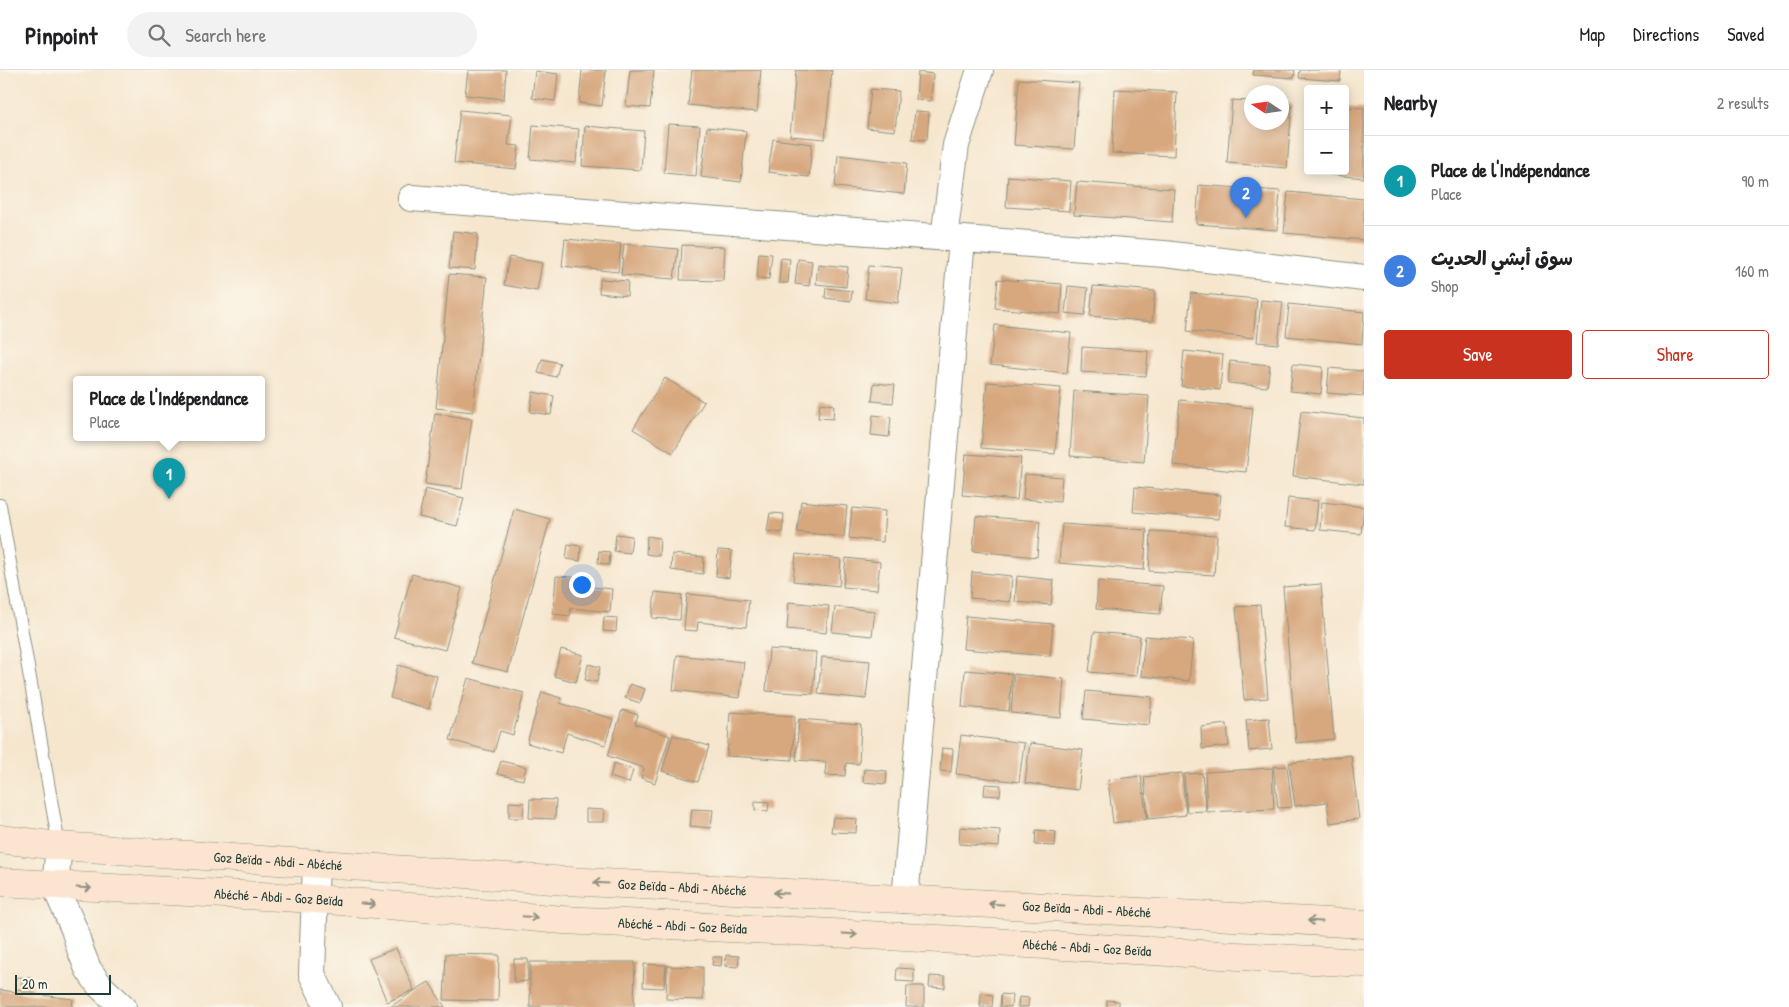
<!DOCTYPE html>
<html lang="en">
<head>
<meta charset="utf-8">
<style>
  body { margin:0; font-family:"Patrick Hand","Playpen Sans Arabic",sans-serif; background:#f2f2f2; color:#202124 }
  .controls { position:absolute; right:15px; top:15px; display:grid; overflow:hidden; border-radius:5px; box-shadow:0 2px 12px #0003 }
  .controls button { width:45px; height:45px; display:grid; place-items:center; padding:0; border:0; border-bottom:1px solid #e0e0e0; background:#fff; color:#202124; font:25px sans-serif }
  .compass { position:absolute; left:1244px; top:15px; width:45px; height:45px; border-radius:50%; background:#fff; box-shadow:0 2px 12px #0003; rotate:282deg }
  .scale { position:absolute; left:15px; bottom:12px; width:96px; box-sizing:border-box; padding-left:5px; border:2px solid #1f3d34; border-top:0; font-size:14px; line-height:18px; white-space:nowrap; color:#1f3d34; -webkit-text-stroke:4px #fbf7ec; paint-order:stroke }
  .you { position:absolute; left:581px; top:514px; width:18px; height:18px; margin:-12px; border:4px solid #fff; border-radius:50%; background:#1a73e8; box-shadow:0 0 0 8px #1a73e833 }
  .badge { display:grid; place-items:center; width:32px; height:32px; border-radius:50%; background:#c8321e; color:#fff; font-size:16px; font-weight:700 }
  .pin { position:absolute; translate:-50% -41px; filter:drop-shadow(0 1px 2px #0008) }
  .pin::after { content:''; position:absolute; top:26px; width:18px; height:15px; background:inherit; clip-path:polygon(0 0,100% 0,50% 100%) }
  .popup { position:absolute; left:73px; top:306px; width:192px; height:65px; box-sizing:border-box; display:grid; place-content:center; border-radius:5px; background:#fff; filter:drop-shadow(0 1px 4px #0005); font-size:16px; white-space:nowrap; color:#757577 }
  .popup b { font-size:19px; color:#202124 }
  .popup::after { content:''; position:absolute; left:50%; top:100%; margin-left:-10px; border:10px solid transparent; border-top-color:#fff }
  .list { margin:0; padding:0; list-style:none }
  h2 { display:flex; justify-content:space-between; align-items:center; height:65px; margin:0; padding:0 20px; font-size:21px }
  h2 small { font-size:16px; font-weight:400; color:#757577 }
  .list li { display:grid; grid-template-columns:32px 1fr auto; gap:15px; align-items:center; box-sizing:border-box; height:90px; padding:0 20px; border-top:1px solid #e0e0e0 }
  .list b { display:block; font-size:19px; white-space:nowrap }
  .list p { margin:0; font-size:16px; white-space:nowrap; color:#757577 }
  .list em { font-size:16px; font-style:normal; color:#757577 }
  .actions { display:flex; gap:10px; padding:15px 20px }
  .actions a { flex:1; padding:11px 0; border:1px solid #c8321e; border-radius:5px; text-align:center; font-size:18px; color:#c8321e }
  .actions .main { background:#c8321e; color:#fff }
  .icon { flex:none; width:28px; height:28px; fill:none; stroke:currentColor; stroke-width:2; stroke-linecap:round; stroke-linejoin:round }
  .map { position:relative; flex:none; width:1364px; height:937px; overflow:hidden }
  header { display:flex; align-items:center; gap:30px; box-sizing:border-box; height:70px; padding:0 25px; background:#fff; border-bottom:1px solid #e0e0e0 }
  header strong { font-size:24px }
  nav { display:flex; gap:28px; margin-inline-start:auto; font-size:18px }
  .search { width:350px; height:45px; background:#f2f2f2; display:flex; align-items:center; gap:12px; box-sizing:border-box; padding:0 18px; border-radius:28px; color:#757577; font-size:19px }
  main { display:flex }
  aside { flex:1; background:#fff }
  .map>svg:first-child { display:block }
  .building { fill:#d7a77e }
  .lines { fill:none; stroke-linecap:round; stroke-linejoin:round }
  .lane-casing { stroke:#8a9281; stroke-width:14 }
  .street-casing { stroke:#8a9281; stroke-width:28 }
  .secondary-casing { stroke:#8a9281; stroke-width:29 }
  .lane { stroke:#fff; stroke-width:12 }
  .street { stroke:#fff; stroke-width:26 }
  .secondary { stroke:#fce5d0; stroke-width:28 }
  .oneway { stroke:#8e9182 }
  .labels { text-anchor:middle; stroke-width:4; stroke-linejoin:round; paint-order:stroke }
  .street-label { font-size:14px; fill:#1f3d34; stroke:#fbf7ec }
</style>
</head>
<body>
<header>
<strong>Pinpoint</strong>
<div class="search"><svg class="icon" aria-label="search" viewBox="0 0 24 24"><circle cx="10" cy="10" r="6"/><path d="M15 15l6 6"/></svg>Search here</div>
<nav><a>Map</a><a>Directions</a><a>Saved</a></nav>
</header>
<main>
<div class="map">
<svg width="1364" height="937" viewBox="0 0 1364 937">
  <rect width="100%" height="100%" fill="#fbf7ec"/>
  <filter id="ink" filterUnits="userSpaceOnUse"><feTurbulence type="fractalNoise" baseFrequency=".02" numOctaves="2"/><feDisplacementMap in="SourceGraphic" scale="10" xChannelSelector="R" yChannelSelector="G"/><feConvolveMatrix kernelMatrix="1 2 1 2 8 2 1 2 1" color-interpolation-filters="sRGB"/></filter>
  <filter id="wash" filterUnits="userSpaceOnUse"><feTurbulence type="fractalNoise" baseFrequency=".0096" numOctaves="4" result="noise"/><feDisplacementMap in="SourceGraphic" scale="20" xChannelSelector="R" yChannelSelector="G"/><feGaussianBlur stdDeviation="1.12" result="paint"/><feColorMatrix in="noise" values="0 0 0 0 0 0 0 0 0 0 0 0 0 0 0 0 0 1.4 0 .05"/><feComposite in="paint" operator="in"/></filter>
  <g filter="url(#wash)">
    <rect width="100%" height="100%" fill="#f6e6ce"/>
    <g id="blocks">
      <g class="building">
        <polygon points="468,0 506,0 504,29 465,25"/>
        <polygon points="582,0 606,0 602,36 579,33"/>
        <polygon points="630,0 654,0 650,38 626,36"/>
        <polygon points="692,0 761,0 757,42 688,35"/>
        <polygon points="796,0 832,0 825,69 790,66"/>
        <polygon points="1254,0 1295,0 1294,8 1253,5"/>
        <polygon points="1300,0 1341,0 1340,11 1299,8"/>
        <polygon points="535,1 558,4 555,31 532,28"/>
        <polygon points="918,2 933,4 931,31 916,30"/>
        <polygon points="1019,9 1079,13 1074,79 1014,75"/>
        <polygon points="871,19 899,21 895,61 867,58"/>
        <polygon points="1115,19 1177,22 1174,86 1112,83"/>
        <polygon points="1232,30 1252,31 1252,52 1282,52 1282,33 1292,34 1287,98 1227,93"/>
        <polygon points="1345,37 1364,38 1364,108 1333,105 1333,101 1345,101"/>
        <polygon points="460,40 512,45 508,75 519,76 516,99 454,93"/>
        <polygon points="915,41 929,42 927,70 912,69"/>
        <polygon points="668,54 700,56 696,106 664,103"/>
        <polygon points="533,55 579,59 576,93 530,89"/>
        <polygon points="585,56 644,61 641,100 582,96"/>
        <polygon points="707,57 746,61 741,112 701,107"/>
        <polygon points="773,69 812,74 809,107 768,102"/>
        <polygon points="838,85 907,93 904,124 835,117"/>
        <polygon points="1008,106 1071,111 1069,141 1006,137"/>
        <polygon points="1077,112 1174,119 1172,152 1074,145"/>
        <polygon points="1199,115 1280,121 1277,160 1196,154"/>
        <polygon points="1288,122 1364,129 1364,170 1284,163"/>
        <polygon points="453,161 478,164 475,200 449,198"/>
        <polygon points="565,169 621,174 618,202 562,196"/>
        <polygon points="624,174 678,179 674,209 621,205"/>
        <polygon points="682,175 725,177 723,211 680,210"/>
        <polygon points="759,183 772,184 769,209 757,208"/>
        <polygon points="509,187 542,193 537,221 504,215"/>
        <polygon points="781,188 790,189 788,213 779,213"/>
        <polygon points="798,189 812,191 809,216 795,214"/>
        <polygon points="818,194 848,197 846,217 816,214"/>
        <polygon points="869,195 902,198 898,233 865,229"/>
        <polygon points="449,204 487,207 473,342 436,338"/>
        <polygon points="600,209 628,211 627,226 599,223"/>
        <polygon points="998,209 1062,214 1060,244 995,238"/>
        <polygon points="1068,216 1088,218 1085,245 1065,243"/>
        <polygon points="1093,216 1155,221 1152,252 1090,246"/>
        <polygon points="826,218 852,221 851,231 825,228"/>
        <polygon points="1191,223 1257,229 1253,268 1187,261"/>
        <polygon points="1261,230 1283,232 1278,274 1257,272"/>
        <polygon points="1289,234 1364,242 1362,274 1286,266"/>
        <polygon points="995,255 1071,263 1067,303 990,295"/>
        <polygon points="1082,277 1148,281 1146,306 1081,302"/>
        <polygon points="1184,281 1223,285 1220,320 1181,316"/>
        <polygon points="542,289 560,293 556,307 538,303"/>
        <polygon points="1230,291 1270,295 1267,317 1228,313"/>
        <polygon points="1293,294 1323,297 1321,324 1290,321"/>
        <polygon points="1329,298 1364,301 1364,326 1327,323"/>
        <polygon points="665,308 704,332 673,383 633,359"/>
        <polygon points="987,312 1061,318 1055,384 981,378"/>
        <polygon points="874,313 895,315 893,333 872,331"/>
        <polygon points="1074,321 1149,326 1144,392 1070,386"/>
        <polygon points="533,322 554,326 551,345 530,342"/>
        <polygon points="1180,330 1253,338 1246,402 1173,395"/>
        <polygon points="820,333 834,335 833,349 818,348"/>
        <polygon points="1301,341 1364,348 1364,414 1293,406"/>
        <polygon points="435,343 472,349 462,419 425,414"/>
        <polygon points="873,345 891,347 889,367 871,365"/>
        <polygon points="966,384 1021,388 1017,430 962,425"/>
        <polygon points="1025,404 1062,407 1060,432 1023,429"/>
        <polygon points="1135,417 1221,425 1218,449 1133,442"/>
        <polygon points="425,419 464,428 457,456 419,447"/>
        <polygon points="1288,428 1318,431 1315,460 1285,457"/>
        <polygon points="801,431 847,436 844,467 797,462"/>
        <polygon points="1322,432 1364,437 1361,464 1320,460"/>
        <polygon points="852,438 885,441 883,472 849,468"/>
        <polygon points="514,439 550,449 508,602 472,593"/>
        <polygon points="770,443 784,444 782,463 767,461"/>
        <polygon points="976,446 1040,451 1037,487 973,481"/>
        <polygon points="1062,454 1147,460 1144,500 1059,493"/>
        <polygon points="1151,461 1217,465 1214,505 1149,501"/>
        <polygon points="616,464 632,466 630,483 614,481"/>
        <polygon points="647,466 660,468 659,486 646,484"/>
        <polygon points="568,474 581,476 580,491 566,489"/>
        <polygon points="718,480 732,481 729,508 716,506"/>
        <polygon points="599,481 610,482 609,495 598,493"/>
        <polygon points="672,484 704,487 703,504 671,500"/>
        <polygon points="796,484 841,489 839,516 793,511"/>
        <polygon points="846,488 880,492 877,520 843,517"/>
        <polygon points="972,502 1012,506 1010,532 970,528"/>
        <polygon points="412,504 462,518 445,580 394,567"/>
        <polygon points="556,506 574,507 573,515 612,519 610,542 571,538 570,546 553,544"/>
        <polygon points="1017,506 1054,510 1051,535 1015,532"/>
        <polygon points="1098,511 1163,516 1160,544 1096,539"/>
        <polygon points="1321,514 1334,669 1296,673 1283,517"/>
        <polygon points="655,522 682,525 680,550 652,548"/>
        <polygon points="687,524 749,530 746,557 698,552 697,561 684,560"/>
        <polygon points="789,532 829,536 826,563 787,559"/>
        <polygon points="1260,535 1268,628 1244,630 1236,537"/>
        <polygon points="835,537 875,541 872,566 832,562"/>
        <polygon points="966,546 1053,554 1050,586 963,579"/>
        <polygon points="604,547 617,548 616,562 603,561"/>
        <polygon points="1094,562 1140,566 1136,606 1089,602"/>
        <polygon points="1145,566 1193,570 1189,611 1141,606"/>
        <polygon points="561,579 583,585 576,612 554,606"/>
        <polygon points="769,579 816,582 813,624 766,621"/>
        <polygon points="677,585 744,592 740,628 673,620"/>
        <polygon points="822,587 870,591 866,629 818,624"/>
        <polygon points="588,594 600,597 597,612 585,610"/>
        <polygon points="398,595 437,606 429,639 390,628"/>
        <polygon points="965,600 1012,604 1009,641 962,637"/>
        <polygon points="1014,604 1064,609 1061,648 1011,643"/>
        <polygon points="468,608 524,623 513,665 500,661 494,682 450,670"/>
        <polygon points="630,614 645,619 640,633 625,628"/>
        <polygon points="1086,621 1152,627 1149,655 1083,649"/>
        <polygon points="542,622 561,628 560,633 613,649 605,675 567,663 561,683 527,673"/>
        <polygon points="622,640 638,645 635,654 670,666 655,713 641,708 644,698 608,686"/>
        <polygon points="730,642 795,646 792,690 727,686"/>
        <polygon points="1269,648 1272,679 1249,681 1246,650"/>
        <polygon points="799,649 861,654 859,694 846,693 845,706 825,705 826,692 796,690"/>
        <polygon points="1227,654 1229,676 1202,679 1201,657"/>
        <polygon points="673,665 709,676 698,712 662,701"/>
        <polygon points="961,665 1024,673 1019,712 956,704"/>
        <polygon points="1030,673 1083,680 1078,720 1025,713"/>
        <polygon points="942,678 953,679 951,702 940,701"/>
        <polygon points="1351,685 1359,749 1330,753 1327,732 1295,736 1289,693"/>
        <polygon points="501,691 526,697 523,710 497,704"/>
        <polygon points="614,693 633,700 629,713 610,707"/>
        <polygon points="1287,696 1292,737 1278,738 1273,697"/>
        <polygon points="1272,698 1274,739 1207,742 1205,702"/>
        <polygon points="864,699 887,701 886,714 863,712"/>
        <polygon points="1182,703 1186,745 1148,749 1144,707"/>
        <polygon points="1202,703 1206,741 1187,742 1184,704"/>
        <polygon points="1141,706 1147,749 1113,753 1108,710"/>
        <polygon points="985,714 1001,715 1000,726 984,725"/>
        <polygon points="530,729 556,730 555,749 529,748"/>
        <polygon points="755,731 769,732 768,741 755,740"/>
        <polygon points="509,732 524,733 523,748 509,748"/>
        <polygon points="586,739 605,740 604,752 586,752"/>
        <polygon points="692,739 713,740 711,758 690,756"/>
        <polygon points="833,747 857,749 856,763 831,762"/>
        <polygon points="960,757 1000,760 999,777 959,774"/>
        <polygon points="1036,760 1056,762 1055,776 1035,775"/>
        <polygon points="396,878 414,920 387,932 369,889"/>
        <polygon points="446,884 499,885 498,931 444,930"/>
        <polygon points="726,885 739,886 738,897 725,896"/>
        <polygon points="713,887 722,887 721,896 712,895"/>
        <polygon points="514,889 528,889 528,911 514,912"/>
        <polygon points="530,892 635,892 634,937 530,937"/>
        <polygon points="644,894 666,895 664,918 643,917"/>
        <polygon points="667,896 703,897 703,930 666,929"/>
        <polygon points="897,898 914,899 914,912 896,911"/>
        <polygon points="930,906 945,907 945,918 929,917"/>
        <polygon points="17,907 32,908 31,920 16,919"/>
        <polygon points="429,912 445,937 390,937 417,919"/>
        <polygon points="907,916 924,916 924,937 906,937"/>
        <polygon points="0,920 73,929 72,937 0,937"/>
        <polygon points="981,923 993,925 992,937 980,937"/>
        <polygon points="1001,924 1012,925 1011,937 1000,937"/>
        <polygon points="1019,927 1029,928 1028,937 1018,937"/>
        <polygon points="1107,930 1119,931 1119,937 1107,937"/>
      </g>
    </g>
  </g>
  <g filter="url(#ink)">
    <use href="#blocks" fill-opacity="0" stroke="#8a9281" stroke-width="1"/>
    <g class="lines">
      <g class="lane-casing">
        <polyline id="lane" points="0,435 59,776"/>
      </g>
      <g class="street-casing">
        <g id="street">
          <polyline points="411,128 1164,184 1364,208"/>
          <polyline points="944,168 956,75 980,0"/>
          <polyline points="59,776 55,816 74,859 80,879 88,899 100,916 123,937"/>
          <polyline points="316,793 312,904 328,937"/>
          <polyline points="905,830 962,169"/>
        </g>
      </g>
      <g class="secondary-casing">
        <g id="secondary">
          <path id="s1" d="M0 769 59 776 567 811 1364 854"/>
          <path id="s2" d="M0 812 316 829 563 850 814 862 1364 893"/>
        </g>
      </g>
      <use href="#lane" class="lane"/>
      <use href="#street" class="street"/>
      <use href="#secondary" class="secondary"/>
    </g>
    <defs><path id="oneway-shaft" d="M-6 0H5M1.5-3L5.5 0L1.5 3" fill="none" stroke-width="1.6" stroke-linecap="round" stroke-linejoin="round" transform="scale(1.25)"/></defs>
    <g class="oneway">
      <use href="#oneway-shaft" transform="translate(601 813) rotate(-177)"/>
      <use href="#oneway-shaft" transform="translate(84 818) rotate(3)"/>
      <use href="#oneway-shaft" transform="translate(781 823) rotate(-177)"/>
      <use href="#oneway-shaft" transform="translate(368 834) rotate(5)"/>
      <use href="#oneway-shaft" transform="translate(996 834) rotate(-177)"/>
      <use href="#oneway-shaft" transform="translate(530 847) rotate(5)"/>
      <use href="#oneway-shaft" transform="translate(1315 851) rotate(-177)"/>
      <use href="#oneway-shaft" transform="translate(850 864) rotate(3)"/>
    </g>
  </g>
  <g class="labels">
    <g class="street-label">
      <text dy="5" stroke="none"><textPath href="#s1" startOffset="279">Goz Beïda - Abdi - Abéché</textPath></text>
      <text dy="5" stroke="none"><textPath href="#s1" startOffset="684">Goz Beïda - Abdi - Abéché</textPath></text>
      <text dy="5" stroke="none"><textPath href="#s2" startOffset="279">Abéché - Abdi - Goz Beïda</textPath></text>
      <text dy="5" stroke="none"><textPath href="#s1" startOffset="1089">Goz Beïda - Abdi - Abéché</textPath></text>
      <text dy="5" stroke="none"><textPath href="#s2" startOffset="684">Abéché - Abdi - Goz Beïda</textPath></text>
      <text dy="5" stroke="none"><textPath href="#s2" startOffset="1089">Abéché - Abdi - Goz Beïda</textPath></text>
    </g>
  </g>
</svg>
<div class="controls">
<button>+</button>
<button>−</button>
</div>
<svg class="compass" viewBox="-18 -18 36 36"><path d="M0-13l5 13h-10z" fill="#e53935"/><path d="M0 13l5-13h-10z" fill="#757577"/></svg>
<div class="scale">20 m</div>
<div class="you"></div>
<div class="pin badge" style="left:169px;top:429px;background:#0f9aa8">1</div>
<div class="popup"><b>Place de l'Indépendance</b>Place</div>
<div class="pin badge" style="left:1246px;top:148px;background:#3f7fe0">2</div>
</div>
<aside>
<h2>Nearby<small>2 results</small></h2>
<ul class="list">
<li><span class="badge" style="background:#0f9aa8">1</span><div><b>Place de l'Indépendance</b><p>Place</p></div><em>90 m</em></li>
<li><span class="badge" style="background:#3f7fe0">2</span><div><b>سوق أبشي الحديث</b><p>Shop</p></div><em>160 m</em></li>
</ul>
<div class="actions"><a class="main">Save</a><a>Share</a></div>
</aside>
</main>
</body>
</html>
